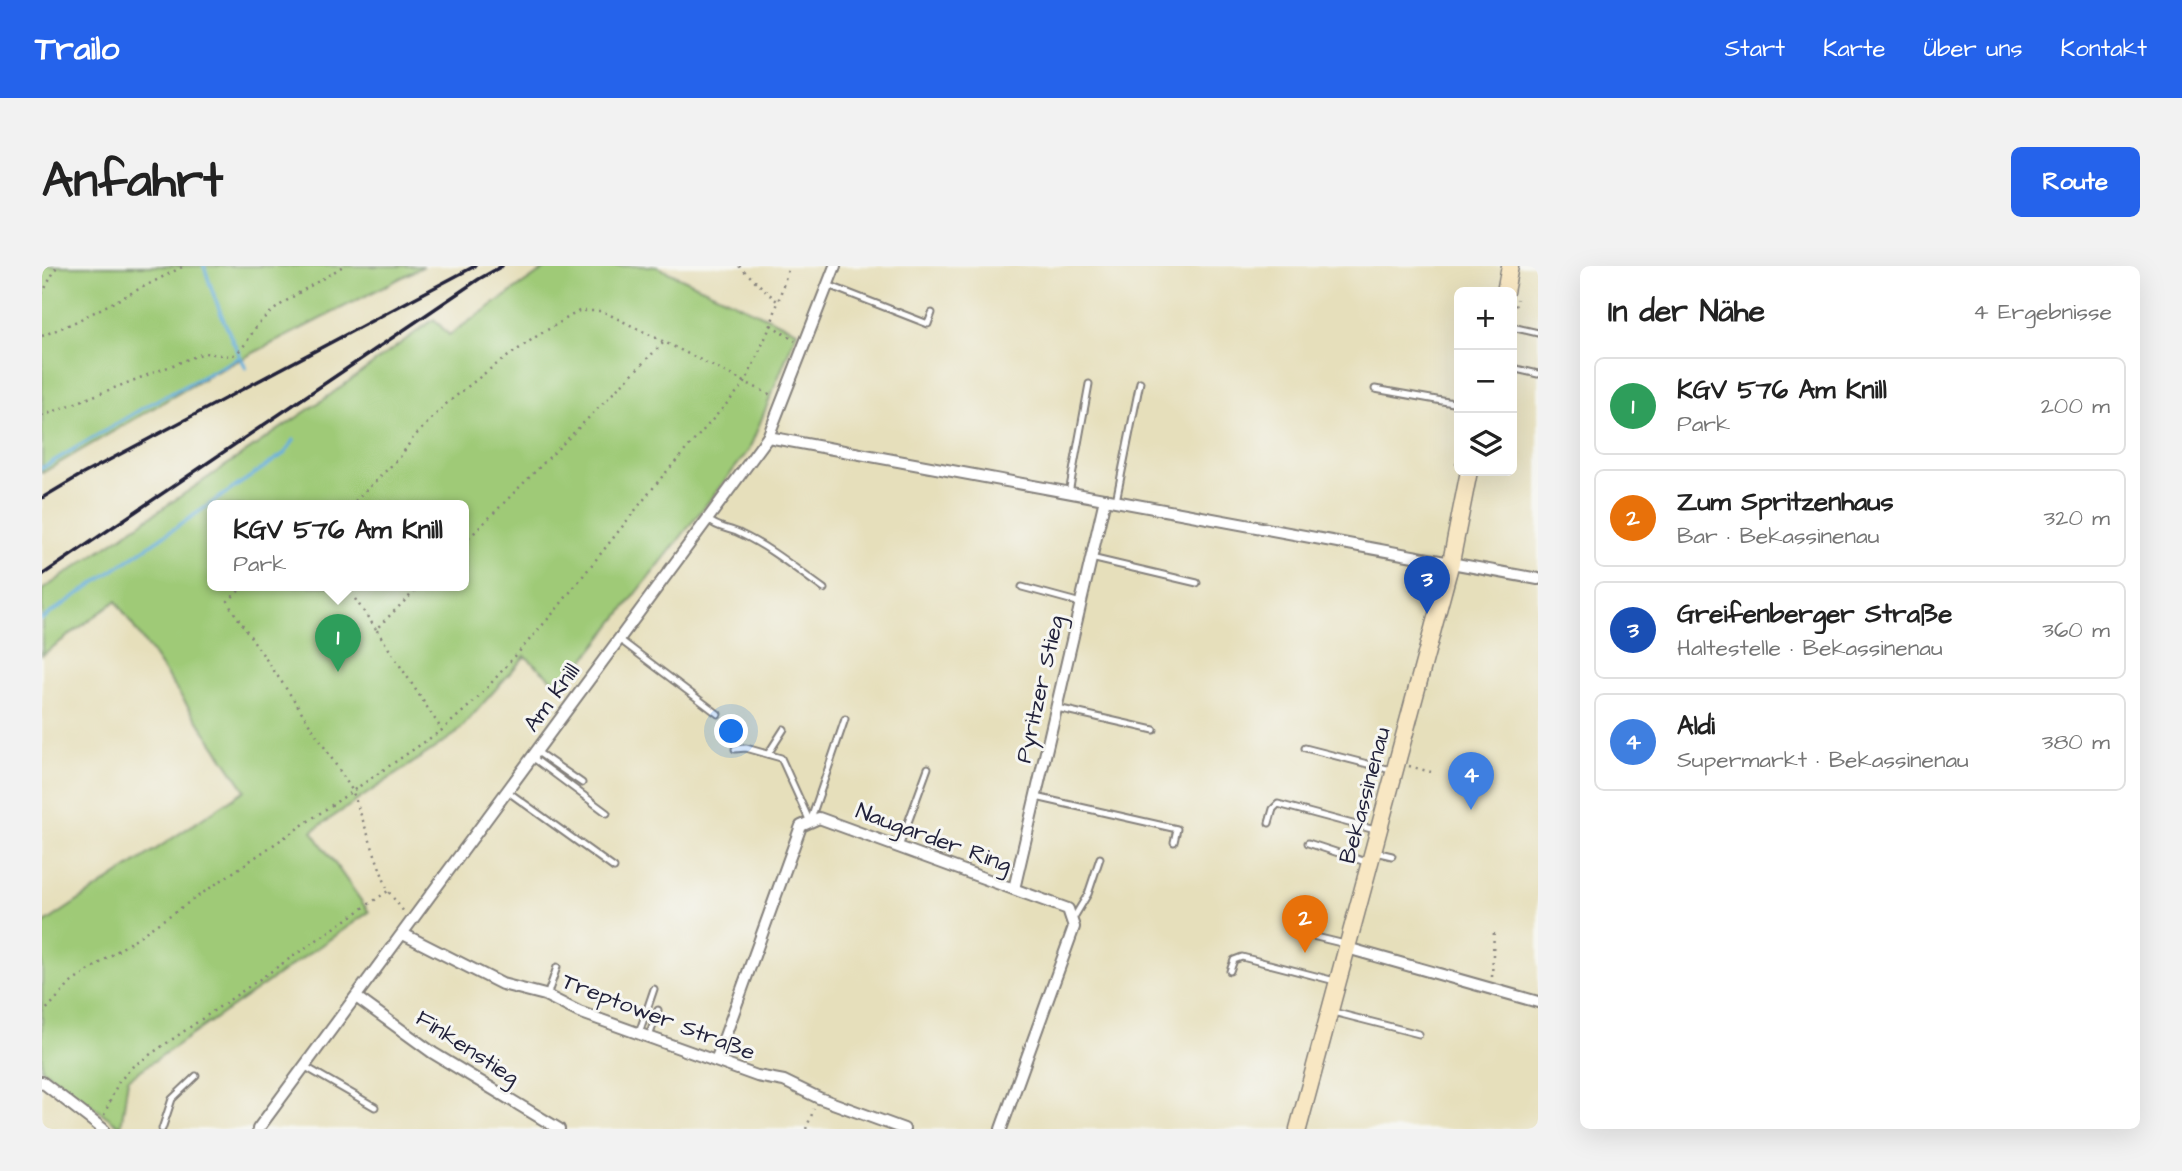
<!DOCTYPE html>
<html lang="de">
<head>
<meta charset="utf-8">
<style>
  body { margin:0; font-family:"Architects Daughter",sans-serif; background:#f2f2f2; color:#222 }
  .controls { position:absolute; right:21px; top:21px; display:grid; overflow:hidden; border-radius:10px; box-shadow:0 7px 28px #0002 }
  .controls button { width:63px; height:63px; display:grid; place-items:center; padding:0; border:0; border-bottom:2px solid #e0e0e0; background:#fff; color:#222; font:35px sans-serif }
  .you { position:absolute; left:690px; top:466px; width:24px; height:24px; margin:-18px; border:5px solid #fff; border-radius:50%; background:#1a73e8; box-shadow:0 0 0 10px #1a73e833 }
  .badge { display:grid; place-items:center; width:46px; height:46px; border-radius:50%; background:#2563eb; color:#fff; font-size:23px; font-weight:700 }
  .pin { position:absolute; translate:-50% -58px; filter:drop-shadow(0 2px 4px #0008) }
  .pin::after { content:''; position:absolute; top:37px; width:24px; height:21px; background:inherit; clip-path:polygon(0 0,100% 0,50% 100%) }
  .popup { position:absolute; left:165px; top:234px; width:262px; height:91px; box-sizing:border-box; display:grid; place-content:center; border-radius:10px; background:#fff; filter:drop-shadow(0 2px 5px #0005); font-size:23px; white-space:nowrap; color:#767676 }
  .popup b { font-size:26px; color:#222 }
  .popup::after { content:''; position:absolute; left:50%; top:100%; margin-left:-14px; border:14px solid transparent; border-top-color:#fff }
  .list { margin:0; padding:0; list-style:none }
  h2 { display:flex; justify-content:space-between; align-items:center; height:91px; margin:0; padding:0 28px; font-size:30px }
  h2 small { font-size:23px; font-weight:400; color:#767676 }
  .list li { display:grid; grid-template-columns:46px 1fr auto; gap:21px; align-items:center; box-sizing:border-box; height:98px; margin:0 14px 14px; padding:0 14px; border:2px solid #e0e0e0; border-radius:10px }
  .list b { display:block; font-size:26px; white-space:nowrap }
  .list p { margin:0; font-size:23px; white-space:nowrap; color:#767676 }
  .list em { font-size:23px; font-style:normal; color:#767676 }
  .icon { flex:none; width:38px; height:38px; fill:none; stroke:currentColor; stroke-width:2; stroke-linecap:round; stroke-linejoin:round }
  .map { position:relative; flex:none; width:1496px; height:863px; overflow:hidden; border-radius:10px }
  header { display:flex; align-items:center; gap:42px; box-sizing:border-box; height:98px; padding:0 35px; background:#2563eb; color:#fff }
  header strong { font-size:33px }
  nav { display:flex; gap:38px; margin-inline-start:auto; font-size:24px }
  .intro { display:flex; align-items:center; justify-content:space-between; box-sizing:border-box; height:168px; padding:0 42px }
  h1 { margin:0; font-size:49px }
  .button { padding:18px 32px; border-radius:10px; background:#2563eb; color:#fff; font-size:24px; font-weight:700 }
  main { display:flex; gap:42px; padding:0 42px }
  aside { flex:1; background:#fff; border-radius:10px; box-shadow:0 7px 28px #0002 }
  .map>svg:first-child { display:block }
  .green { fill:#9fca77; stroke:#607659; stroke-width:2; fill-rule:evenodd }
  .lines { fill:none; stroke-linecap:round; stroke-linejoin:round }
  .stream { stroke:#63addb; stroke-width:3.5 }
  .lane-casing { stroke:#84807b; stroke-width:9 }
  .street-casing { stroke:#84807b; stroke-width:14 }
  .secondary-casing { stroke:#84807b; stroke-width:19 }
  .path { stroke:#84807b; stroke-width:2.5; stroke-dasharray:2 5; stroke-linecap:butt }
  .lane { stroke:#fff; stroke-width:5 }
  .street { stroke:#fff; stroke-width:10 }
  .secondary { stroke:#f8e7c3; stroke-width:16 }
  .rail { stroke:#22223b; stroke-width:3.5 }
  .labels { text-anchor:middle; stroke-width:6; stroke-linejoin:round; paint-order:stroke }
  .street-label { font-size:23px; fill:#22223b; stroke:#f6f6f2 }
</style>
</head>
<body>
<header>
<strong>Trailo</strong>
<nav><a>Start</a><a>Karte</a><a>Über uns</a><a>Kontakt</a></nav>
</header>
<div class="intro"><h1>Anfahrt</h1><a class="button">Route</a></div>
<main>
<div class="map">
<svg width="1496" height="863" viewBox="0 0 1496 863">
  <rect width="100%" height="100%" fill="#f6f6f2"/>
  <filter id="ink" filterUnits="userSpaceOnUse"><feTurbulence type="fractalNoise" baseFrequency=".0143" numOctaves="2"/><feDisplacementMap in="SourceGraphic" scale="14" xChannelSelector="R" yChannelSelector="G"/><feConvolveMatrix kernelMatrix="1 2 1 2 8 2 1 2 1" color-interpolation-filters="sRGB"/></filter>
  <filter id="wash" filterUnits="userSpaceOnUse"><feTurbulence type="fractalNoise" baseFrequency=".00686" numOctaves="4" result="noise"/><feDisplacementMap in="SourceGraphic" scale="28" xChannelSelector="R" yChannelSelector="G"/><feGaussianBlur stdDeviation="1.57" result="paint"/><feColorMatrix in="noise" values="0 0 0 0 0 0 0 0 0 0 0 0 0 0 0 0 0 1.4 0 .05"/><feComposite in="paint" operator="in"/></filter>
  <g filter="url(#wash)">
    <rect width="100%" height="100%" fill="#e6dfbb"/>
    <g class="green">
      <polygon points="0,0 382,0 168,109 0,207"/>
      <path d="M507 0H613L755 65 707 184 520 422 483 390 415 467 270 565 327 646 86 813 79 861 0 803V659L203 524 74 335 0 389V324L288 129 392 53 407 69ZM170 240H422V320H170Z"/>
    </g>
    <g class="lines">
      <g class="stream">
        <path d="M162 0C173 36 187 69 204 102"/>
        <polyline points="0,202 108,138 198,91"/>
        <polyline points="0,353 243,187 252,174"/>
      </g>
    </g>
  </g>
  <g filter="url(#ink)">
    <g class="lines">
      <g class="lane-casing">
        <g id="lane">
          <polyline points="786,19 886,58 890,47"/>
          <polyline points="1470,61 1496,67"/>
          <polyline points="1470,102 1496,108"/>
          <polyline points="1333,123 1417,138"/>
          <polyline points="1027,227 1047,118"/>
          <polyline points="1074,235 1098,116"/>
          <path d="M665 253C678 264 686 261 699 268 729 282 755 304 782 323"/>
          <polyline points="1049,292 1155,317"/>
          <polyline points="980,321 1039,337"/>
          <polyline points="577,373 676,448"/>
          <polyline points="1015,442 1112,464"/>
          <polyline points="1263,482 1349,504"/>
          <polyline points="693,483 704,482 739,492 768,556"/>
          <polyline points="494,485 540,517"/>
          <polyline points="726,488 742,463"/>
          <polyline points="490,491 565,547"/>
          <polyline points="465,525 572,602"/>
          <polyline points="994,531 1135,563 1132,576"/>
          <polyline points="768,556 803,453"/>
          <polyline points="1227,557 1231,543 1236,538 1333,564"/>
          <polyline points="1266,577 1324,596"/>
          <polyline points="857,581 886,502"/>
          <polyline points="1333,586 1350,590"/>
          <polyline points="1031,653 1046,628 1058,592"/>
          <polyline points="1270,670 1303,678"/>
          <polyline points="1188,705 1192,694 1200,691 1293,715"/>
          <polyline points="505,730 515,701"/>
          <polyline points="1291,746 1377,768"/>
          <polyline points="597,767 612,723"/>
          <polyline points="607,771 616,744"/>
          <polyline points="262,800 333,841"/>
          <polyline points="120,863 130,833 154,810"/>
        </g>
      </g>
      <g class="street-casing">
        <g id="street">
          <polyline points="726,171 1496,313"/>
          <polyline points="972,623 1063,233"/>
          <polyline points="361,668 460,718 503,729 537,746 715,810 742,815 777,832 862,863"/>
          <polyline points="1305,682 1496,736"/>
          <polyline points="314,731 391,787 517,863"/>
          <polyline points="674,795 759,560 777,552 1026,643 1032,661 959,863"/>
          <polyline points="0,816 61,863"/>
          <polyline points="216,863 726,171 793,0"/>
        </g>
      </g>
      <g class="secondary-casing">
        <g id="secondary">
          <polyline points="1463,26 1468,0"/>
          <polyline points="1256,863 1409,296 1427,205"/>
        </g>
      </g>
      <g class="path">
        <polyline points="697,0 736,36"/>
        <polyline points="0,28 15,0"/>
        <polyline points="1470,54 1475,33"/>
        <polyline points="729,59 753,75"/>
        <polyline points="0,70 31,57 142,0"/>
        <path d="M0 150 162 87 189 90C206 82 208 65 221 53 244 32 275 17 301 0"/>
        <polyline points="1414,199 1417,182"/>
        <polyline points="308,240 358,191 371,172 404,138 448,103 495,70 537,45 560,45 729,129"/>
        <polyline points="422,277 623,75"/>
        <polyline points="202,320 186,335 189,342 252,434 310,524 346,625 362,646"/>
        <polyline points="378,320 334,363 400,464"/>
        <polyline points="313,333 334,363"/>
        <polyline points="1367,500 1389,506"/>
        <polyline points="1450,711 1452,665"/>
        <polyline points="0,748 30,716 400,464 435,433 513,345 619,212 703,117 729,59 747,0"/>
        <polyline points="62,849 76,817 90,801 346,625"/>
        <polyline points="764,863 772,843"/>
      </g>
      <use href="#lane" class="lane"/>
      <use href="#street" class="street"/>
      <use href="#secondary" class="secondary"/>
      <g class="rail">
        <polyline points="0,232 37,210 433,0"/>
        <polyline points="0,309 437,13 460,0"/>
      </g>
    </g>
  </g>
  <g class="labels">
    <g class="street-label">
      <text transform="translate(997 423) rotate(-77)" y="8">Pyritzer Stieg</text>
      <text transform="translate(509 431) rotate(-54)" y="8">Am Knill</text>
      <text transform="translate(1322 529) rotate(-75)" y="8">Bekassinenau</text>
      <text transform="translate(892 571) rotate(20)" y="8">Naugarder Ring</text>
      <text transform="translate(617 750) rotate(21)" y="8">Treptower Straße</text>
      <text transform="translate(426 781) rotate(33)" y="8">Finkenstieg</text>
    </g>
  </g>
</svg>
<div class="controls">
<button>+</button>
<button>−</button>
<button><svg class="icon" aria-label="layers" viewBox="0 0 24 24"><path d="M12 4l9 5-9 5-9-5zM3 14l9 5 9-5"/></svg></button>
</div>
<div class="you"></div>
<div class="pin badge" style="left:296px;top:406px;background:#2e9e5b">1</div>
<div class="popup"><b>KGV 576 Am Knill</b>Park</div>
<div class="pin badge" style="left:1263px;top:687px;background:#e8710a">2</div>
<div class="pin badge" style="left:1385px;top:348px;background:#1a4fb4">3</div>
<div class="pin badge" style="left:1429px;top:544px;background:#3f7fe0">4</div>
</div>
<aside>
<h2>In der Nähe<small>4 Ergebnisse</small></h2>
<ul class="list">
<li><span class="badge" style="background:#2e9e5b">1</span><div><b>KGV 576 Am Knill</b><p>Park</p></div><em>200 m</em></li>
<li><span class="badge" style="background:#e8710a">2</span><div><b>Zum Spritzenhaus</b><p>Bar · Bekassinenau</p></div><em>320 m</em></li>
<li><span class="badge" style="background:#1a4fb4">3</span><div><b>Greifenberger Straße</b><p>Haltestelle · Bekassinenau</p></div><em>360 m</em></li>
<li><span class="badge" style="background:#3f7fe0">4</span><div><b>Aldi</b><p>Supermarkt · Bekassinenau</p></div><em>380 m</em></li>
</ul>
</aside>
</main>
</body>
</html>
